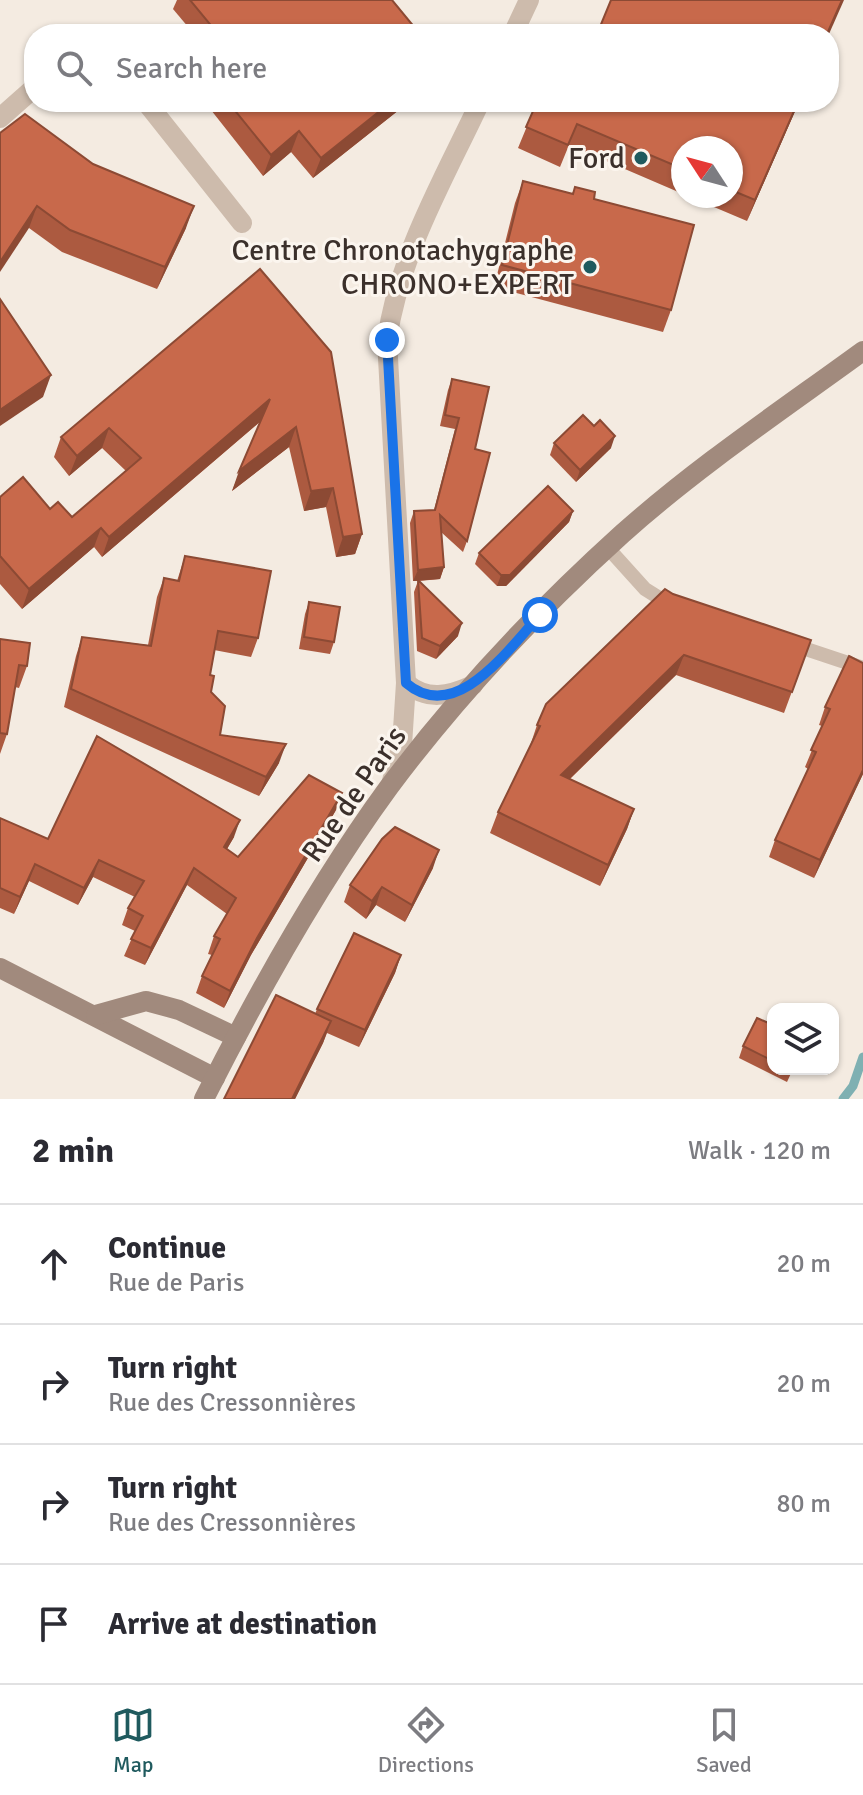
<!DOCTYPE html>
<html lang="en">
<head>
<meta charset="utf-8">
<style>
  body { margin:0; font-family:Signika,sans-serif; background:#f2f2f3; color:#2b2b33 }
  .controls { position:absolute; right:24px; bottom:24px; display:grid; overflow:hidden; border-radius:16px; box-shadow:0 2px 6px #0004 }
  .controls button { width:72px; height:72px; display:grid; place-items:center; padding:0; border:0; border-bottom:2px solid #e1e1e2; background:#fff; color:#2b2b33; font:40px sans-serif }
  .compass { position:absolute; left:671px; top:136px; width:72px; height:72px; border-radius:50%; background:#fff; box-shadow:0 2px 6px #0004; rotate:306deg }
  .stop { position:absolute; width:24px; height:24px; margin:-18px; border:6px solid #1a73e8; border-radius:50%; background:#fff }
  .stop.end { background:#1a73e8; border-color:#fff; box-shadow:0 2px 8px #0008 }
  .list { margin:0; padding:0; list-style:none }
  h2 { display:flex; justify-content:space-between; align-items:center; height:104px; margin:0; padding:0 32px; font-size:34px }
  h2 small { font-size:26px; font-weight:400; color:#7c7c81 }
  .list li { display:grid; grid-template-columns:52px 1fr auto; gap:24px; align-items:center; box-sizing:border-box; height:120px; padding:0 32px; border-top:2px solid #e1e1e2 }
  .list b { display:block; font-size:30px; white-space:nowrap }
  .list p { margin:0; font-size:26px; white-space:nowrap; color:#7c7c81 }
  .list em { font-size:26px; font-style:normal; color:#7c7c81 }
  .icon { flex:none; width:44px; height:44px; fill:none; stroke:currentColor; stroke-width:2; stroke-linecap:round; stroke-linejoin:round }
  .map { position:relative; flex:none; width:863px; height:1099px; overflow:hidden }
  .search { position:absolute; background:#fff; box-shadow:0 2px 6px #0004; left:24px; right:24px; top:24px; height:88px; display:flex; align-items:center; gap:20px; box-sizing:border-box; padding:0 28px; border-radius:32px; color:#7c7c81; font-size:30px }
  .sheet { height:584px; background:#fff }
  nav { display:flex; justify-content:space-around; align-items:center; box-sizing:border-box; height:112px; border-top:2px solid #e1e1e2; background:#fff; font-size:22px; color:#7c7c81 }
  nav a { display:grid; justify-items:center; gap:4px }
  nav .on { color:#1f5a5e }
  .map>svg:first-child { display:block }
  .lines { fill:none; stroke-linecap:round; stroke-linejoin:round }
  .stream { stroke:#7fb0b2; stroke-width:9 }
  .lane { stroke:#cdbbac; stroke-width:14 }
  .street { stroke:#cdbbac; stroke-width:20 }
  .secondary { stroke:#a18a7d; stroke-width:20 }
  .wall { fill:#ac5a40 }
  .shaded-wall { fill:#8c4a34 }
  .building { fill:#c8694b; stroke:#8c4a34; stroke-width:2 }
  .route { stroke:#1a73e8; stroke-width:10 }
  .poi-dot { fill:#1f5a5e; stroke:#fbf5ee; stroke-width:3 }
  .labels { text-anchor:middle; stroke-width:6; stroke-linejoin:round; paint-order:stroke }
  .poi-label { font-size:30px; fill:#3b302b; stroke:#fbf5ee; text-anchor:end }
  .street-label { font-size:30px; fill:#3b302b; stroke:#fbf5ee }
</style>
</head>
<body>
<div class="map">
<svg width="863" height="1099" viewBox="0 0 863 1099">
  <rect width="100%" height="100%" fill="#f4ebe1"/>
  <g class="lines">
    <polyline class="stream" points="843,1099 853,1086 863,1057"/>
    <g class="lane">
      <polyline points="608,548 645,589 672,606"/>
      <polyline points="791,644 863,668"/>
    </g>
    <g class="street">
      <polyline points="513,34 529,0"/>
      <polyline points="146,102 242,223"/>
      <polyline points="0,118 34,88"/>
      <path d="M406 683C427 701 449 696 473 685"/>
      <path d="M392 781 402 745 406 683 387 340C399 255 444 179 480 102"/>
    </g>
    <g class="secondary">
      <polyline points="0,968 215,1078"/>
      <polyline points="96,1015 146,1001 179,1010 236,1037"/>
      <path d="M204 1099C258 992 318 884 389 787 457 696 538 610 622 534 697 467 782 410 863 351"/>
    </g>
  </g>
  <g class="wall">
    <polygon points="177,0 392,0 420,34 194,34 173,9"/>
    <polygon points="214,102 409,102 313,178 291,152 263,176 211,110"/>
    <polygon points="537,102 799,102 747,221 688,196 731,196 731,148 683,148 683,194 569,145 560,167 518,148"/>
    <polygon points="0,133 93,164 186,228 157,289 62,252 29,228"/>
    <polygon points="523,181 594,199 671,310 663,332 494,287 515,203"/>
    <polygon points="260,269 362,534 355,554 336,557 326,507 304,511 289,447 232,491 261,421 102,557 94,547 22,609 0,584 0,497 50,509 72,517 126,471 102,448 69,476 54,457 61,437"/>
    <polygon points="452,379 475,449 467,541 463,552 441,532 444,567 440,579 419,581 458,636 436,659 417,651 414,592 418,581 413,581 410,523 414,511 434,510 455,429 440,426 448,390"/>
    <polygon points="554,443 611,448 576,482 550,455"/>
    <polygon points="573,511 569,522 506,586 497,586 475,564 479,553"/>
    <polygon points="185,556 258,638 251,657 214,650 210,675 211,692 220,735 279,763 259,796 64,707 76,656 82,637 148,645 157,597 164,578 177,581"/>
    <polygon points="673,594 811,640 784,713 676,675 570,779 634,809 627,829 600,886 490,833 498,812 530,746 537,725"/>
    <polygon points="309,602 334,642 330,654 299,649 305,614"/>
    <polygon points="0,639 27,666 19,688 15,687 7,734 0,754"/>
    <polygon points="863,663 863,774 814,878 769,857 775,840 808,769 805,767 822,726 819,725 825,707"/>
    <polygon points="336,810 251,955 224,1008 196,993 202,976 212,955 208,954 214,936 227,914 187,885 145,965 124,956 135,931 122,925 128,908 135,897 93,877 78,905 29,881 14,914 0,908 0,818 48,839 234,837 227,849 238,857"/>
    <polygon points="433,868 405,922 376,905 366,919 344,902 350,885"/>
    <polygon points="401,955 395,973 359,1047 327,1033 323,1043 295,1099 224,1099 315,1014 317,1009"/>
    <polygon points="773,1025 773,1069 793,1069 787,1082 739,1058 743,1046"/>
  </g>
  <g class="shaded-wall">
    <polygon points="842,0 844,0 829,34 827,34"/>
    <polygon points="391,102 409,102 313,178 321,158"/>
    <polygon points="798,102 799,102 747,221 755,200"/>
    <polygon points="299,131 291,152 263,176 271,155"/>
    <polygon points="37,206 29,228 0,272 0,262"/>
    <polygon points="194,206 186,228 157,289 165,267"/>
    <polygon points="51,375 43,397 0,426 0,410"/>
    <polygon points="270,399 263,419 102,557 109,537"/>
    <polygon points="296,427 289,447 232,491 239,471"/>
    <polygon points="109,428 102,448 69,476 77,456"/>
    <polygon points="615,436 611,448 576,482 580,470"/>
    <polygon points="333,488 326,507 304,511 311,491"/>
    <polygon points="573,511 569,522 506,586 497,586 501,575"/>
    <polygon points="101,528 94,547 22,609 29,589"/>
    <polygon points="362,534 355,554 336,557 343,537"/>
    <polygon points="444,567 440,579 413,581 418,570"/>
    <polygon points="462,623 458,636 436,659 440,646"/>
    <polygon points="684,655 676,675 553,795 561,775"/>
    <polygon points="286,744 279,763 259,796 266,777"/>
    <polygon points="863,770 863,774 814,878 820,860"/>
    <polygon points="342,793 336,810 251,955 224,1008 230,991 257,938"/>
    <polygon points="634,809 627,829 600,886 608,865"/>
    <polygon points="240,820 234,837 218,864 224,847"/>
    <polygon points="439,850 433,868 405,922 412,905"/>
    <polygon points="99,860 93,877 78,905 84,888"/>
    <polygon points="35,864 29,881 14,914 20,897"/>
    <polygon points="194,868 187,885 145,965 151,948"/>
    <polygon points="382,887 376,905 366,919 372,901"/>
    <polygon points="401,955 395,973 359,1047 365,1030"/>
    <polygon points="331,1021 323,1043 295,1099 292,1099"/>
  </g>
  <g class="building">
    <polygon points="190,0 392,0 420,34 218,34"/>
    <polygon points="611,0 842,0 827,34 597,34"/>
    <polygon points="228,102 391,102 321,158 299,131 271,155"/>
    <polygon points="537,102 798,102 755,200 731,190 731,148 683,148 683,169 577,124 568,145 526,127"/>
    <polygon points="25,114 93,164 194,206 165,267 70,230 37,206 0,262 0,133"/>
    <polygon points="523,181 573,194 575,187 595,192 594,199 694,225 671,310 502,265"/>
    <polygon points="260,269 331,352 362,534 343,537 333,488 311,491 296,427 239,471 270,399 109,537 101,528 29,589 0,556 0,497 23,477 50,509 58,502 72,517 141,458 109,428 77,456 61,437"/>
    <polygon points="0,299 51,375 0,410"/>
    <polygon points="452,379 489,387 475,449 490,453 467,541 440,515 444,567 418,570 414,511 435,510 459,418 445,415"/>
    <polygon points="583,415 594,426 600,420 615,436 580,470 554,443"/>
    <polygon points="548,486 573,511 510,575 501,575 479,553"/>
    <polygon points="185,556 271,571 258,638 218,631 210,675 214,676 211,692 225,706 220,735 286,744 266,777 71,689 82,637 151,646 164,578 179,581"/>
    <polygon points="418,580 462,623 440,646 422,638"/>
    <polygon points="665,589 673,594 811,640 792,692 684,655 561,775 634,809 608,865 498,812 540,726 537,725 546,704"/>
    <polygon points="309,602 340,607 334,642 304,637"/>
    <polygon points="0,639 30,643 27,666 19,665 7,734 0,733"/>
    <polygon points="849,656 863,663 863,770 820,860 775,840 816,752 811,750 830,709 825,707"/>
    <polygon points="97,736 240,820 224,847 238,857 309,775 342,793 257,938 230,991 202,976 220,939 214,936 236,898 194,868 151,948 131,939 143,916 128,908 144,881 99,860 84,888 35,864 20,897 0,888 0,818 48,839"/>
    <polygon points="395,827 439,850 412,905 382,887 372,901 350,885 382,839"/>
    <polygon points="354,933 401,955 365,1030 317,1009"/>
    <polygon points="276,995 331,1021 292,1099 224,1099"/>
    <polygon points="757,1018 773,1025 773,1061 743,1046"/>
  </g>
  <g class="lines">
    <path class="route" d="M387 340 406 683C456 726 509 648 540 615"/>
  </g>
  <g class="poi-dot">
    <circle cx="641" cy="158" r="8"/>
    <circle cx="590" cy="267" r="8"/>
  </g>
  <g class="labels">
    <g class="poi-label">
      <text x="625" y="168">Ford</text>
      <text x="574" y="260">Centre Chronotachygraphe<tspan x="574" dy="34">CHRONO+EXPERT</tspan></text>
    </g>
    <g class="street-label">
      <text transform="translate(354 794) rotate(-55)" y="10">Rue de Paris</text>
    </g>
  </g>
</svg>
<div class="controls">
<button><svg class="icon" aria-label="layers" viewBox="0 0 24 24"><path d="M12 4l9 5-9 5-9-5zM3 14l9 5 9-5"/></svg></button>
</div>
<svg class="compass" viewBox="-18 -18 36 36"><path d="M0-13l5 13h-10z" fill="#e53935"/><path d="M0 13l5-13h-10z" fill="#7c7c81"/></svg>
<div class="stop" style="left:540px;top:615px"></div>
<div class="stop end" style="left:387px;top:340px"></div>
<div class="search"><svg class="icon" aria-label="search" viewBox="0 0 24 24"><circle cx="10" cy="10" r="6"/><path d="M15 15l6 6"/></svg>Search here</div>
</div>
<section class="sheet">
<h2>2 min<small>Walk · 120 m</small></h2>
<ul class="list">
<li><svg class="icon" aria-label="ahead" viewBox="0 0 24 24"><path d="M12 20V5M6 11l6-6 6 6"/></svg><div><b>Continue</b><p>Rue de Paris</p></div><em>20 m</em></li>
<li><svg class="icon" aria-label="right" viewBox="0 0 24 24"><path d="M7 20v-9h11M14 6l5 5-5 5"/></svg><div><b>Turn right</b><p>Rue des Cressonnières</p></div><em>20 m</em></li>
<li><svg class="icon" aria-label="right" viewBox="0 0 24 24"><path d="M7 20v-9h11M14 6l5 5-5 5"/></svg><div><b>Turn right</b><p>Rue des Cressonnières</p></div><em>80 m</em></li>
<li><svg class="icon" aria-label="arrive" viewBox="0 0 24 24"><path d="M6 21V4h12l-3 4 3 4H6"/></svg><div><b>Arrive at destination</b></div></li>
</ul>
</section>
<nav>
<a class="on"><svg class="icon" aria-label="map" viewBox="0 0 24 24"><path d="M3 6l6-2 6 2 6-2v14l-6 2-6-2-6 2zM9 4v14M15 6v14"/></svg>Map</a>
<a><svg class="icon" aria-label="directions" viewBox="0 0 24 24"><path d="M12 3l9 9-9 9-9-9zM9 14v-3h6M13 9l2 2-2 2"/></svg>Directions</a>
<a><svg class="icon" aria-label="saved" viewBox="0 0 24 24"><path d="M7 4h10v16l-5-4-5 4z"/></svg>Saved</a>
</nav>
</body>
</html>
